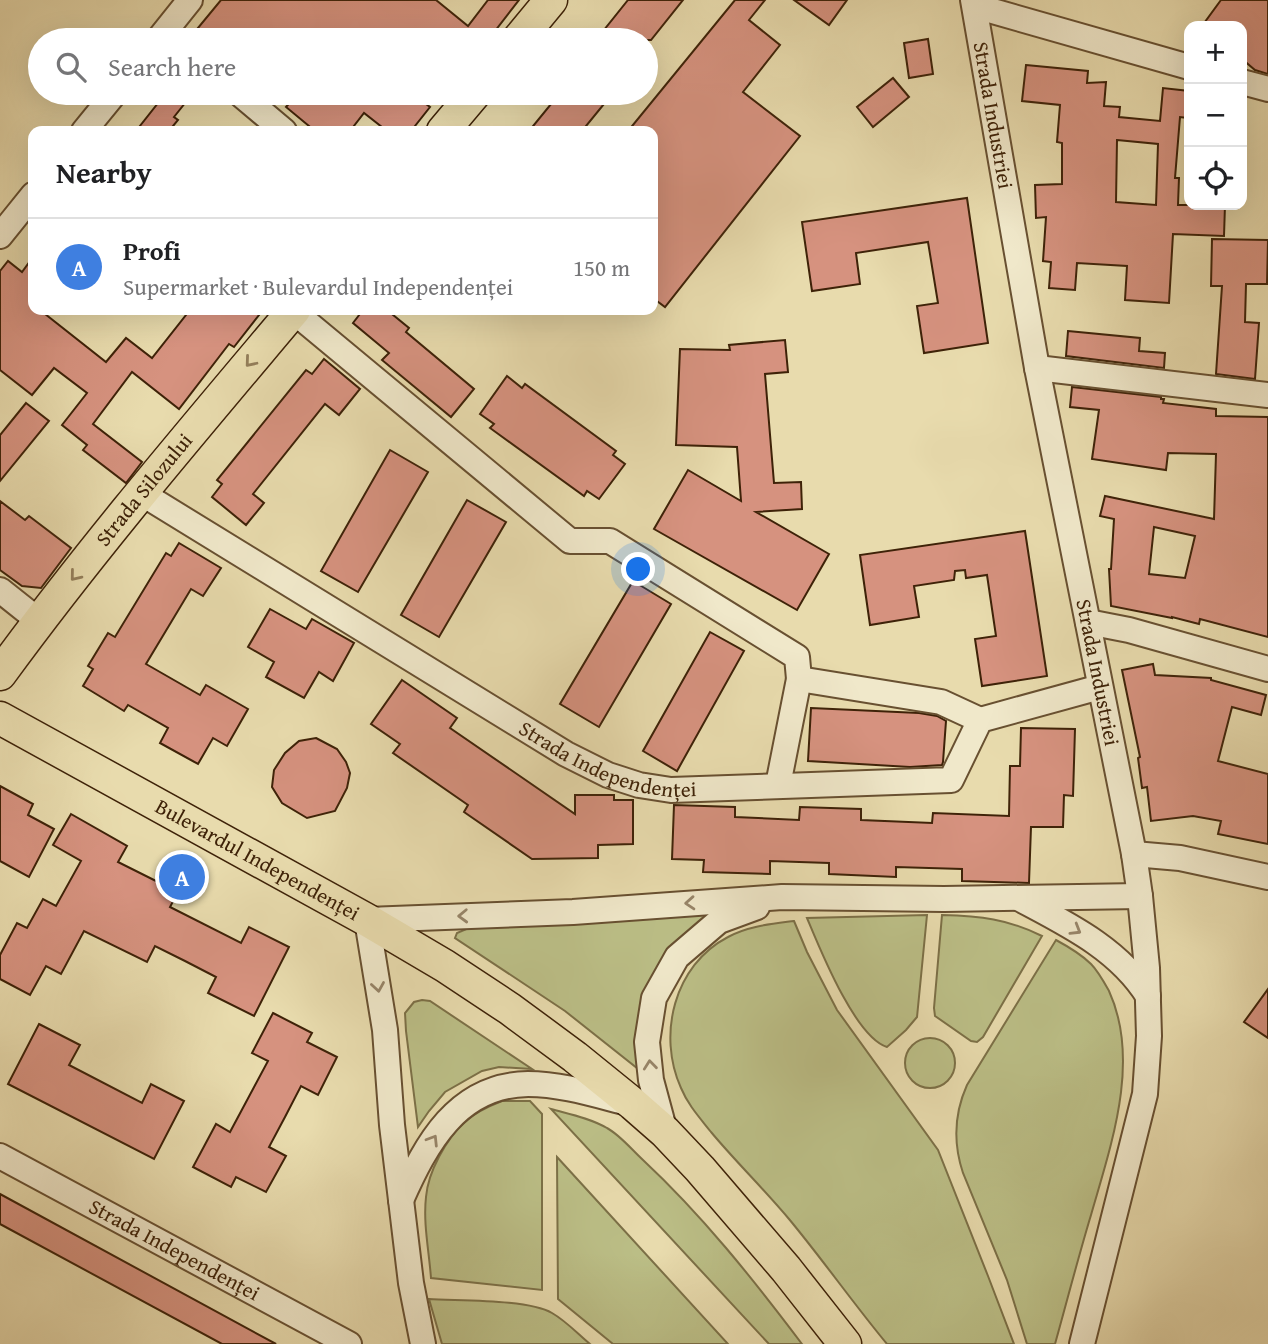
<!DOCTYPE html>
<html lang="en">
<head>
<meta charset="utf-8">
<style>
  body { margin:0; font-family:"Gentium Book Plus",serif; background:#f2f2f2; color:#202124 }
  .controls { position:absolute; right:21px; top:21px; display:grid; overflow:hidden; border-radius:14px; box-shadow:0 7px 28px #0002 }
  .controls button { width:63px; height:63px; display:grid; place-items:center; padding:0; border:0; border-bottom:2px solid #e0e0e0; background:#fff; color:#202124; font:35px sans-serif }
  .you { position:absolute; left:639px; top:570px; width:24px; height:24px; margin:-18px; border:5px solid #fff; border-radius:50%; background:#1a73e8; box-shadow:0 0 0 10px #1a73e833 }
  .badge { display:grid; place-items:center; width:46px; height:46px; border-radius:50%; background:#7c3aed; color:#fff; font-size:23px; font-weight:700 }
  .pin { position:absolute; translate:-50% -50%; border:4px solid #fff; box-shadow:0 2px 7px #0006 }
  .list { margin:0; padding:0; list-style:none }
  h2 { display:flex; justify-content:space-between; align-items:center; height:91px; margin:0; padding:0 28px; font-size:30px }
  h2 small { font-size:23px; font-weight:400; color:#757577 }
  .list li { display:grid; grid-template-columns:46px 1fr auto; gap:21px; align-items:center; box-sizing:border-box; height:98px; padding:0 28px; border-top:2px solid #e0e0e0 }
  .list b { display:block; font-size:26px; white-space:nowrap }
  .list p { margin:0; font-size:23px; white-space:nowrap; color:#757577 }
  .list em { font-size:23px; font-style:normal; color:#757577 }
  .icon { flex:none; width:38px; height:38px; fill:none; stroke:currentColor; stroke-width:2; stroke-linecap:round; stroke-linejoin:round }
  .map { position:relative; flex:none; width:1268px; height:1344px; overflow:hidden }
  .search { position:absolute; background:#fff; box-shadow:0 7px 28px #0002; left:28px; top:28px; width:630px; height:77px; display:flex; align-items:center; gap:18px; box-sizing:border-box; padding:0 24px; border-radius:38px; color:#757577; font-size:26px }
  .panel { position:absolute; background:#fff; box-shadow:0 7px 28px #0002; left:28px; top:126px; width:630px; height:189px; border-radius:14px }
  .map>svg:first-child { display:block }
  .green { fill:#bbbe86; stroke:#7c7047; stroke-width:2 }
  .building { fill:#d6927f; stroke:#3e2208; stroke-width:2; fill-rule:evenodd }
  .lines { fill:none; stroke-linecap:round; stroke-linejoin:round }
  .minor-casing { stroke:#685031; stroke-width:28 }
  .major-casing { stroke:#3e2208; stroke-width:35 }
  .minor { stroke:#f0e8ca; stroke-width:24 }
  .major { stroke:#e8dbad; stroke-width:32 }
  .oneway { stroke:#937e5a }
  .oneway2 { stroke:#978569 }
  .labels { text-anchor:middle; stroke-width:5; stroke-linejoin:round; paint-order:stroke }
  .street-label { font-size:21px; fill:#3e2208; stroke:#f0e8ca }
</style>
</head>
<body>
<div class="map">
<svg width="1268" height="1344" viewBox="0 0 1268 1344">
  <rect width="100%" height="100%" fill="#e8dbad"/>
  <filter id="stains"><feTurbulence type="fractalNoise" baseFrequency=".00286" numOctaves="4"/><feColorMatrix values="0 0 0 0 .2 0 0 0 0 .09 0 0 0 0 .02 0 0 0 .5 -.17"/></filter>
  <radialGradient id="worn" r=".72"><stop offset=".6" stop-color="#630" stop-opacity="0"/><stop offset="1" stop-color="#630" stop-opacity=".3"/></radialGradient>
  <g class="green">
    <polygon points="714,911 687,935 642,1072 565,1011 455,938 457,933 471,927"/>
    <path d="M927 915 917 1017 906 1030 887 1047C855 1037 820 949 807 918Z"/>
    <path d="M942 915C980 916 1008 919 1042 936L983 1037 977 1042 971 1041 935 1016 934 1008Z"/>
    <path d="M794 921 807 952 837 1010 938 1150 988 1276 1014 1344H887C853 1303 823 1260 789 1219 764 1189 736 1162 711 1132 700 1118 688 1105 681 1088 657 1035 674 965 728 937 748 926 771 924 794 921Z"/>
    <path d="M1056 940C1069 947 1081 954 1091 964 1098 971 1104 982 1109 991 1141 1061 1111 1145 1091 1215 1078 1258 1067 1301 1055 1344H1027L1007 1280 963 1173C953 1143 954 1114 967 1085Z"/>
    <polygon points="422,1000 430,1001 532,1069 499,1067 482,1071 445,1092 429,1111 418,1127 406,1031 405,1013 414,1002"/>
    <circle cx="930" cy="1063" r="25"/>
    <path d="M502 1101H530L542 1114V1290L431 1278C429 1251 423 1223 426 1197 428 1172 446 1139 465 1122 475 1112 489 1106 502 1101Z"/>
    <path d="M551 1109C569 1114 590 1118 607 1128 620 1135 632 1150 643 1160 702 1215 753 1279 802 1344H769Z"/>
    <polygon points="557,1157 728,1344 613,1344 558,1299"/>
    <path d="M429 1299C459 1301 528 1299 552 1313 566 1321 578 1334 590 1344H442Z"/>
  </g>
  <g class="building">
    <polygon points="221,0 436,0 468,26 488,0 519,0 488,40 188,40"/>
    <polygon points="628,0 683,0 651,40 596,40"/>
    <polygon points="735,0 765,0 749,20 780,45 743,92 800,136 665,307 653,298 653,131 628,131"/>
    <polygon points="794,0 847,0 829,25"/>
    <polygon points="1221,0 1268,0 1268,74 1255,70 1242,59 1242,26 1202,26"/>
    <polygon points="928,39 933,74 909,78 904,43"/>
    <path d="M1026 65 1088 71 1087 83 1106 82 1104 106 1120 107 1119 117 1160 121 1163 88 1189 91 1188 118 1180 117 1175 178H1179L1178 205H1225L1224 236 1173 234 1169 303 1125 300 1127 266 1077 263 1075 290 1049 288 1051 262 1043 261 1046 217 1036 218 1035 185 1062 184V143L1057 142 1060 105 1022 101ZM1117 140 1158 144 1156 205 1116 202Z"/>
    <polygon points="893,78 909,97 873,127 857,107"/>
    <polygon points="166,93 193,93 174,117 178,120 169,131 136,131"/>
    <polygon points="298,93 411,93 430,107 411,131 387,131 364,113 350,131 315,131 286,107"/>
    <polygon points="560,93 613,93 582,131 529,131"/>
    <polygon points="967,198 988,343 924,353 917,306 938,303 928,242 856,253 860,284 812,291 802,222"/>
    <polygon points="1212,239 1268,240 1267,284 1246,284 1245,322 1259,323 1255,379 1216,374 1222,286 1211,286"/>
    <polygon points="33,257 33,310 40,310 106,362 126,338 152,358 190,310 263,310 234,347 229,344 179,409 132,372 93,424 142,462 126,483 83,450 87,445 62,425 87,393 54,368 32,395 0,370 0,271 8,261 22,272"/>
    <polygon points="363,310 387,310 409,328 406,332 474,389 451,417 382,360 389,353 353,323"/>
    <polygon points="1068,331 1140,338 1139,351 1165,353 1164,368 1066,356"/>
    <polygon points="785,340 788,372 765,374 774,483 801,482 802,509 756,512 829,554 797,610 654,529 688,470 741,501 737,447 676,445 680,349 730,350 729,345"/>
    <polygon points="324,359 360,389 339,415 325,404 253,494 264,503 246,525 212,497 222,484 217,480 306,370 312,374"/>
    <polygon points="507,376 522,388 525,384 616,451 613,455 625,464 599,499 587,491 584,496 490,428 494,424 480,414"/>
    <path d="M1072 387 1161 397V399H1164L1163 403 1216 409V416L1268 417V637L1200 619 1199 624 1172 617V618L1111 606 1109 569H1111L1114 519 1100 516 1105 496 1214 519 1216 454 1168 453 1166 470 1092 459 1099 410 1070 407ZM1154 527 1195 536 1185 578 1149 574Z"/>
    <polygon points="26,403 49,421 0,481 0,435"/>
    <polygon points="390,450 428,472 358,592 321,571"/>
    <polygon points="467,500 506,522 439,637 401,615"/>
    <polygon points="0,501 25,520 29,516 71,548 41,588 22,586 0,570"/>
    <polygon points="1025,531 1047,676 982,686 975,639 996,636 987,575 966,578 965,570 955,571 954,580 914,586 919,617 870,625 860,555"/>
    <polygon points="179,543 221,568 203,596 191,589 146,664 200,695 206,685 248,709 227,746 213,738 198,764 160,743 168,728 128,705 124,711 83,686 93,669 88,666 108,633 115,637 166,553 171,556"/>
    <polygon points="633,581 671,604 599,727 560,704"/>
    <polygon points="270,609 306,629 312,619 354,643 333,681 319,672 304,698 266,677 274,662 248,647"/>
    <polygon points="710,632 744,651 677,771 643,751"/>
    <polygon points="1153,664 1155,675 1211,678 1211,680 1266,695 1261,715 1232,707 1218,761 1268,774 1268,844 1218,834 1221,821 1193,816 1151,821 1147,787 1142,788 1138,758 1140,757 1122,670"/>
    <polygon points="402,680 457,718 450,728 575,814 575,795 614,795 614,800 633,800 633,844 598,845 598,858 532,859 464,812 468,805 393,753 400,744 371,724"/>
    <polygon points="811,708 919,713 937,716 946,721 943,762 942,765 910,767 808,761"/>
    <polygon points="1021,728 1075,729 1073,796 1064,795 1063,827 1031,827 1029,883 962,881 962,869 896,867 896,877 829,874 829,863 770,861 770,874 703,872 704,860 672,859 674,805 735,807 735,817 799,820 800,807 861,809 861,820 932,823 933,813 1009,816 1010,766 1020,766"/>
    <polygon points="316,738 337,749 346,762 350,773 347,788 335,811 307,818 282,803 272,787 274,770 285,753 299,741"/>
    <polygon points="0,786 33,804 28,815 54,829 29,877 0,861"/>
    <polygon points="71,814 127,846 118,862 178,892 170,907 241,943 249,927 289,947 254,1016 208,993 216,977 185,961 155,946 147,962 84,931 61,974 46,966 30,995 0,979 0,955 17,923 27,928 43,899 56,906 81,861 53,845"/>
    <polygon points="1268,989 1268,1038 1244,1022"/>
    <polygon points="273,1013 312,1033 307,1042 337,1057 318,1095 301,1086 285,1117 269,1147 286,1156 266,1192 236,1177 231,1187 193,1167 216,1124 230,1132 268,1061 252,1053"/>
    <polygon points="39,1024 80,1045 69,1065 142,1103 151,1084 184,1101 154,1159 8,1084"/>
    <polygon points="0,1194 276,1344 222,1344 0,1224"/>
  </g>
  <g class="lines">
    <g class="minor-casing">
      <g id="minor">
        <path id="s1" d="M973 0 1037 368 1134 854 1140 896 1147 968 1149 1036 1145 1094 1082 1344"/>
        <polyline points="975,6 1189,67"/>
        <polyline points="158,40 190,0"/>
        <polyline points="1242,82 1268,89"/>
        <polyline points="239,93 284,131"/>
        <polyline points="84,131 115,93"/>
        <polyline points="0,236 33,195"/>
        <polyline points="293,311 570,541 610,541 797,657 799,679 941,702 980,720"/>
        <polyline points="1037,368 1268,395"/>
        <path id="s2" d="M141 493 566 754 608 775 639 785 671 790 951 780 980 720 1100 687"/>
        <polyline points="0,590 39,621"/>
        <polyline points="1088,622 1129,630 1268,669"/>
        <polyline points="778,785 799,679"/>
        <polyline points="1134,854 1180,858 1268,877"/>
        <path d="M1020 899C1067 924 1119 949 1148 996"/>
        <polyline points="665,1132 651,1080 647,1042 654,998 677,957 719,921 757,907"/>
        <path id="s3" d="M0 1156 349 1344"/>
        <path d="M401 1200C426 1144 457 1085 528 1084 562 1084 596 1095 628 1103"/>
        <polyline points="423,1344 411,1283 392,1125 385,1030 367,920 573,912 782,897 944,899 1140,896"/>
      </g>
    </g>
    <g class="major-casing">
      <g id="major">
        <polyline points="518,40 551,0"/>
        <polyline points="443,131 475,93"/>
        <path id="s4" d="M0 674C92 548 194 429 294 310"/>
        <path id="s5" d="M0 718 367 920 445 966 510 1009 575 1057 633 1104 665 1132 700 1169 786 1269 845 1344"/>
      </g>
    </g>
    <use href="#minor" class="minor"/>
    <use href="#major" class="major"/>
  </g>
  <defs><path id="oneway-chevron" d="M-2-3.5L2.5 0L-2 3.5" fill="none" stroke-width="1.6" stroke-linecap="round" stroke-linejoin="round" transform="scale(1.75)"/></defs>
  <g class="oneway">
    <use href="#oneway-chevron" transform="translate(250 362) rotate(130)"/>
    <use href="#oneway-chevron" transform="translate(75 576) rotate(129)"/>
  </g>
  <g class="oneway2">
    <use href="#oneway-chevron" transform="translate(690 903) rotate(176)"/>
    <use href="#oneway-chevron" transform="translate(463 916) rotate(178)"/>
    <use href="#oneway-chevron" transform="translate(1076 930) rotate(31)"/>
    <use href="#oneway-chevron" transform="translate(378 987) rotate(81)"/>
    <use href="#oneway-chevron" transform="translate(650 1065) rotate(-96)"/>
    <use href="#oneway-chevron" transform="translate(433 1140) rotate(-58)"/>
  </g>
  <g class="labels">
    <g class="street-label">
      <text dy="7" stroke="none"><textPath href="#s1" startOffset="117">Strada Industriei</textPath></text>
      <text dy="7" stroke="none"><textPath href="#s4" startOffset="234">Strada Silozului</textPath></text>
      <text dy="7" stroke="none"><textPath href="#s1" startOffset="684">Strada Industriei</textPath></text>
      <text dy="7" stroke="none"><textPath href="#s2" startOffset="541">Strada Independenței</textPath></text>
      <text dy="7" stroke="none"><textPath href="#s5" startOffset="294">Bulevardul Independenței</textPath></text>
      <text dy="7" stroke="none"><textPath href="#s3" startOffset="198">Strada Independenței</textPath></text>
    </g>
  </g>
  <rect width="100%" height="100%" filter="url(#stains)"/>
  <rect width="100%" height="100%" fill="url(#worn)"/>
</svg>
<div class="controls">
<button>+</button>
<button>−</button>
<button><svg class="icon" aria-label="locate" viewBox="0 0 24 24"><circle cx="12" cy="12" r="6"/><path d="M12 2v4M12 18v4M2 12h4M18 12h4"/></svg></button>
</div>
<div class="you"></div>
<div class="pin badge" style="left:182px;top:877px;background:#3f7fe0">A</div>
<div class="search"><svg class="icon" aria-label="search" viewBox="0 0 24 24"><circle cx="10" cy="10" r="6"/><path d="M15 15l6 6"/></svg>Search here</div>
<section class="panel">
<h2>Nearby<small></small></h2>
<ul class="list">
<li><span class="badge" style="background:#3f7fe0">A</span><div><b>Profi</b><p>Supermarket · Bulevardul Independenței</p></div><em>150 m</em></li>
</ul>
</section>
</div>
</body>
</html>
